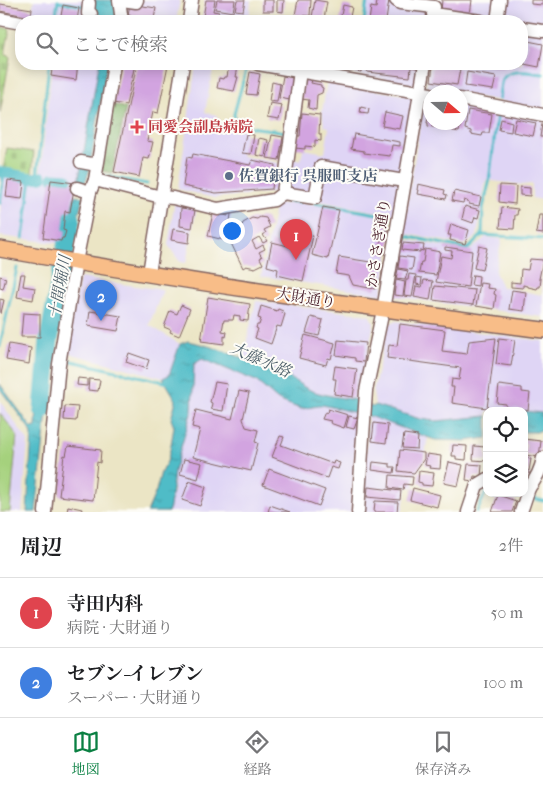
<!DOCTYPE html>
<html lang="ja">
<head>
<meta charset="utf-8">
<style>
  body { margin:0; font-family:"IM FELL French Canon","Noto Serif JP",serif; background:#f6f6f6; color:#202124 }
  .controls { position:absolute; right:15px; bottom:15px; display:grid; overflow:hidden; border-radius:10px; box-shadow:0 2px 12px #0003 }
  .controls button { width:45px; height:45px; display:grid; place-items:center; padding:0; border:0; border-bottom:1px solid #e0e0e0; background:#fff; color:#202124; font:25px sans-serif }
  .compass { position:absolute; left:423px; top:85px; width:45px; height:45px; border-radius:50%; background:#fff; box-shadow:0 2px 12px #0003; rotate:110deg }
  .you { position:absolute; left:231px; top:230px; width:18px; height:18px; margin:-12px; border:4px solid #fff; border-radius:50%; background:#1a73e8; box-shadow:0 0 0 8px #1a73e833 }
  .badge { display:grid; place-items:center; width:32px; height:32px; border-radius:50%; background:#0b8043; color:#fff; font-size:16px; font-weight:700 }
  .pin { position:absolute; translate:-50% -41px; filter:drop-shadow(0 1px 2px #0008) }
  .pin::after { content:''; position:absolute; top:26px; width:18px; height:15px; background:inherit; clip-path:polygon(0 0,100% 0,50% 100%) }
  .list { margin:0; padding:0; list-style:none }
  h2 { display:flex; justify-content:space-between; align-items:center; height:65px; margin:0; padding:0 20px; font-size:21px }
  h2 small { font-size:16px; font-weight:400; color:#757577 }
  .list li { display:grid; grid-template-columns:32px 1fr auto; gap:15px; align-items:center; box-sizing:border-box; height:70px; padding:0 20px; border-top:1px solid #e0e0e0 }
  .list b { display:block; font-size:19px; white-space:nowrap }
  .list p { margin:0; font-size:16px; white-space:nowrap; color:#757577 }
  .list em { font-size:16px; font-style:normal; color:#757577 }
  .icon { flex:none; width:28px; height:28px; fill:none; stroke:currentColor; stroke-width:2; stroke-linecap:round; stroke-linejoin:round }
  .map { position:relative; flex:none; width:543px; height:512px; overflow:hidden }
  .search { position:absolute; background:#fff; box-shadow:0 2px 12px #0003; left:15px; right:15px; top:15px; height:55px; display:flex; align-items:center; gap:12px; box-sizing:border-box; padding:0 18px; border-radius:20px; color:#757577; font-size:19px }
  .sheet { height:205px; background:#fff }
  nav { display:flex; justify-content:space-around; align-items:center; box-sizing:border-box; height:70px; border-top:1px solid #e0e0e0; background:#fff; font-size:14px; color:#757577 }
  nav a { display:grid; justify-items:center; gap:2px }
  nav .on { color:#0b8043 }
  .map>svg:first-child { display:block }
  .built { fill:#dfd5f5 }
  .forest { fill:url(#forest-crowns); stroke:#67694c }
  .cemetery { fill:url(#cemetery-stones); stroke:#787854 }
  .garden { fill:#a5d17d; stroke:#787854 }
  .water { fill:url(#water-ripples); stroke:#4c6e79 }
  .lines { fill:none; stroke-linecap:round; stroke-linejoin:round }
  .stream { stroke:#4fbcc7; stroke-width:3 }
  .canal { stroke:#4fbcc7; stroke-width:11 }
  .river { stroke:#4fbcc7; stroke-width:19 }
  .building { fill:#d2a4e0 }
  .minor-casing { stroke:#826461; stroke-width:15 }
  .major-casing { stroke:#826461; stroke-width:18 }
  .minor { stroke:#fff; stroke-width:12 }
  .major { stroke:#f8bd88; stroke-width:15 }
  .health-dot { fill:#e0444e; stroke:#fdfcf7; stroke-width:2 }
  .service-dot { fill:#5c6f8a; stroke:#fdfcf7; stroke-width:2 }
  .labels { text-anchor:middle; stroke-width:4; stroke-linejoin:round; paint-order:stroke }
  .health-label { font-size:15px; font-weight:bold; fill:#be3a42; stroke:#fdfcf7; text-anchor:start }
  .service-label { font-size:15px; font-weight:bold; fill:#4e5e75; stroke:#fdfcf7; text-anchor:start }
  .street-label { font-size:15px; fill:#4a1f2b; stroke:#fdfcf7 }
  .water-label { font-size:16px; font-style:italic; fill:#4c5e69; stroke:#fdfcf7 }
</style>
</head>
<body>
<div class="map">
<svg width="543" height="512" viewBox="0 0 543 512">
  <defs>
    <pattern id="forest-crowns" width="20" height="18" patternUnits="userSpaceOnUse" patternTransform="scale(1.25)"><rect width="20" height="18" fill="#84b36c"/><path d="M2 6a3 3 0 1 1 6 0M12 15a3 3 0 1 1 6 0" fill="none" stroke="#6e9159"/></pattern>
    <pattern id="cemetery-stones" width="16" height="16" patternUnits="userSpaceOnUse" patternTransform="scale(1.25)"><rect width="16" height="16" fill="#a5d17d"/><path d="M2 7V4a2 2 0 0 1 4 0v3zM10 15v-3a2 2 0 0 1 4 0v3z" fill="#90b36c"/></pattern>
    <pattern id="water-ripples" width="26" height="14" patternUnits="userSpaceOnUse" patternTransform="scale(1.25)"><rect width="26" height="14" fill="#4fbcc7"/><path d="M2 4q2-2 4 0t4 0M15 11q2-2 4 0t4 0" fill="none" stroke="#4498a2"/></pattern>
  </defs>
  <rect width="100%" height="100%" fill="#fdfcf7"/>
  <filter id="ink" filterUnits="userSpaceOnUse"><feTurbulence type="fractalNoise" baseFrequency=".02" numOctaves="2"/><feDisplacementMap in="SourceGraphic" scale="10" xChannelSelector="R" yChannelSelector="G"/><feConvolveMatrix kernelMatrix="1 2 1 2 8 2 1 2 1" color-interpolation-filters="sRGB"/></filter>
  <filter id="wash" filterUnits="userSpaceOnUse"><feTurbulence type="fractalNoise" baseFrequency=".0096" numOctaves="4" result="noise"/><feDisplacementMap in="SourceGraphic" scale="20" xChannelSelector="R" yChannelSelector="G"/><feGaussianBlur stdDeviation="1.12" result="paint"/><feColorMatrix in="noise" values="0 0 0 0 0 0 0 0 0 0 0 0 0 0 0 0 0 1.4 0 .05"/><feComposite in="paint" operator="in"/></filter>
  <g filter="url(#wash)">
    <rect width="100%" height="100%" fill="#ebe5c5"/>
    <g class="built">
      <polygon points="34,0 93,0 91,10 96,12 101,19 101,21 57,21 31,17"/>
      <polygon points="122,0 180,0 176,21 125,21"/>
      <polygon points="205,0 251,0 249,21 202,21"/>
      <polygon points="371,0 430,0 427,21 365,21 367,3"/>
      <polygon points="440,0 543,0 543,109 426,87 430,64 522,64 522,21 437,21"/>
      <polygon points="52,64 99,64 79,178 63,244 0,236 1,176 37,181 40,175"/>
      <polygon points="196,64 214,64 205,112 216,115 222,124 246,130 241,156 279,163 275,192 214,198 178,189"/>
      <polygon points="293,64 420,64 417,85"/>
      <polygon points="327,82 416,97 394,215 319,201 287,190 292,159 301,161 303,149 325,153 329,127 324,126 322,112"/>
      <polygon points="424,98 430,99 430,122 460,122 461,105 543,120 543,200 532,198 532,184 522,185 486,180 477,236 465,245 403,233"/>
      <polygon points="175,200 197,206 186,263 180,262 168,245"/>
      <polygon points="306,203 388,217 387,227 392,228 382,295 261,276 276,204"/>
      <polygon points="486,237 502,239 495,272 502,287 542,295 543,278 543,317 392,296 402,239 469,251"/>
      <polygon points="80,278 163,290 149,325 180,344 169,375 163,378 65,352"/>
      <polygon points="256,301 369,315 374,323 358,400 313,392 298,385 288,377 243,357"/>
      <polygon points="396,321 543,341 543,415 542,413 524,411 487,411 487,416 436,421 420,419 375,405 373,392 388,325"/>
      <polygon points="202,359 256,381 278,400 301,409 323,405 352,412 358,412 351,512 168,512 173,492 174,471 192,410 194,364"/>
      <polygon points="0,401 28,441 22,512 0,512"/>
      <polygon points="372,416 428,438 424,460 415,476 414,487 407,487 402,512 363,512 368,417"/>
    </g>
    <polygon class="forest" points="112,104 126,108 112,173 101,171"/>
    <g class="cemetery">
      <polygon points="0,27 10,29 5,54 10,57 0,113"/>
      <polygon points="7,148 34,152 32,174 3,170"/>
    </g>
    <polygon class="garden" points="0,413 17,435 10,512 0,512"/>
    <g class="water">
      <polygon points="94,0 115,0 117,21 102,21 97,10 92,8"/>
      <polygon points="99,64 107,64 91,160 83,157"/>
      <polygon points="81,167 90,169 84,185 78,182"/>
      <polygon points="75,195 83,197 71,245 63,244"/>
      <polygon points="55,275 66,276 61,308 52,307"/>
      <polygon points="50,315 59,316 51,375 39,374 42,346 45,340"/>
      <path d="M188 341C222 348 253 362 286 376 295 380 302 387 312 391 327 396 343 398 358 400L360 403 373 407 375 405 420 419 436 421 487 416V438L465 441 435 440 358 412H352L323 405 301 409 293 406 278 400 256 381 202 359 194 364 192 410 174 471 170 507 168 512H147L156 491 161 472 167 462 170 450 174 427 171 419 176 400 163 378 169 375 180 344Z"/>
      <polygon points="38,383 50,384 36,512 27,512 32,435 31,431 0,389 0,384 32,428 36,427"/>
      <polygon points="524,411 542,413 543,429 537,432 524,432"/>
    </g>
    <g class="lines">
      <g class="stream">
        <polyline points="58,2 84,6"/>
        <polyline points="125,18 144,21"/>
        <polyline points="55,21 58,1"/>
        <polyline points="364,21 367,0"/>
        <path d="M245 64 246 70 234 114 235 124C251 128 268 129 285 132L286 135"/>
        <path d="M499 99C500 93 500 85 502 80 508 67 532 73 543 74"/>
        <polyline points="101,175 147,184"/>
        <polyline points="37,177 49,64"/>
        <polyline points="286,201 299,202"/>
        <polyline points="0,203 4,173"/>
        <polyline points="315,203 389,216 390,220"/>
        <polyline points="482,235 483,208 489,183 497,115"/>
        <polyline points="405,236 468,249 482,235 543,239"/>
        <polyline points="23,238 31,178"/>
        <polyline points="0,346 17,268"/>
        <polyline points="63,359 169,383"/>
        <polyline points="529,497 543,501"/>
        <polyline points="477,512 487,490"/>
      </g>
      <g class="canal">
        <polyline points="0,172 31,178 42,177"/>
        <polyline points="53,178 67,179"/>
      </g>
      <polyline class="river" points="43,409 49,340 71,219"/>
    </g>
    <g id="blocks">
      <g class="building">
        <polygon points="206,0 215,0 213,11 219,12 218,20 203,17"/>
        <polygon points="217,0 235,0 233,12 215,9"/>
        <polygon points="237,0 245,0 243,11 235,10"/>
        <rect x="263" y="0" width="10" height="11"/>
        <polygon points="277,0 284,0 283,12 277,11"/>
        <polygon points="298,0 311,0 310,16 295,15"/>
        <polygon points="315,0 327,2 324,19 312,17"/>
        <polygon points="377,0 389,0 386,21 369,21 371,7 376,8"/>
        <polygon points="442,0 472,0 470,15 441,11"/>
        <polygon points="531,0 543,0 542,5 531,4"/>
        <polygon points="0,4 32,9 31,17 0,11"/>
        <polygon points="130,4 156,8 154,19 128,15"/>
        <polygon points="63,5 79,8 77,21 60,21"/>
        <polygon points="343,5 352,7 350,17 353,17 352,21 340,21"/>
        <polygon points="255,17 272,18 272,21 255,21"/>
        <polygon points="528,41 543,44 539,67 524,64"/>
        <polygon points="53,64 78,64 76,80 51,76"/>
        <polygon points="121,64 135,64 126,105 113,103"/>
        <polygon points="137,64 160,64 168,65 158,113 153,112 147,141 153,142 149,159 143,158 139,177 114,172"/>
        <polygon points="337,64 345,64 344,70 336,69"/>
        <polygon points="349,64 362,64 361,72 348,70"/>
        <polygon points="367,64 403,64 417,65 417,68 411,67 410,77 367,72"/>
        <polygon points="478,64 503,64 502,68"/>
        <polygon points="229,65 238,67 236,77 238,77 234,91 217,88 219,78 223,79 224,77 227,77"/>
        <polygon points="433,65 460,69 457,85 431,81"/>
        <polygon points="250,72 260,74 256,95 246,94"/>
        <polygon points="467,72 496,77 493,90 465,86"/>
        <polygon points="283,76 293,78 290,100 279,98"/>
        <polygon points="304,79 312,80 311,83 321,85 321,87 323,88 322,93 317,95 316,110 308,108 309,100 301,99"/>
        <polygon points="272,82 280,84 277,102 269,101"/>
        <polygon points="270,103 282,105 279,120 267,118"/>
        <polygon points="361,107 369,109 368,114 360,113"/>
        <polygon points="468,110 492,114 489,133 483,133 482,136 471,134 471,131 465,129"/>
        <polygon points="429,111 430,111 430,122 461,122 459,132 428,126 428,123 427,123"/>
        <polygon points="385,112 403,116 400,129 382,126"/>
        <polygon points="302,113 320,115 319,134 321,134 321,141 315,140 315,147 305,146 305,149 295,148 296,136 300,136"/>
        <polygon points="501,119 512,122 511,132 499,130"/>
        <polygon points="516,119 536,123 533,136 513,132"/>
        <polygon points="542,124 543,124 543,137 540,137"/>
        <polygon points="246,134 254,135 251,154 242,153"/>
        <polygon points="354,134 400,142 400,146 392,145 390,156 364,153 364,151 351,149"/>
        <polygon points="272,135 283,137 279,160 267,158"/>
        <polygon points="259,138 268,140 265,157 256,155"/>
        <polygon points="193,154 250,165 252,160 275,165 272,189 216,193 183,186 187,157 192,158"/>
        <polygon points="8,180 24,182 22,199 6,197"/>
        <polygon points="51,180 75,183 70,212 65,211 63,230 66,231 64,238 62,238 61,241 43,238"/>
        <polygon points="418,184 445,190 444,194 447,195 446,199 418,194 419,190 417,190"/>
        <polygon points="500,185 516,186 515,204 499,202"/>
        <polygon points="520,187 530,188 530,196 520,195"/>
        <polygon points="454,191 481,197 479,206 469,204 469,202 464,200 463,203 452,201"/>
        <polygon points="465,206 480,210 478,218 475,217 473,223 462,219"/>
        <polygon points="323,207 339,210 328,259 312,255"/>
        <polygon points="502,207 518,209 517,215 515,215 514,229 500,228"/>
        <polygon points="181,208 195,210 192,228 180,226"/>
        <polygon points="213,213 228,216 228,214 231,214 230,222 228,221 224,240 208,236"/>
        <polygon points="539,215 543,215 543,234 536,233"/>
        <polygon points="260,217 266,218 270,227 264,230 266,233 263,235 267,241 263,243 259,237 252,241 256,249 263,245 265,249 259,252 262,257 260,258 263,264 255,268 246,266 243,268 230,241 232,233 241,228 243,223 252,218 257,219"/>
        <polygon points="379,217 388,218 386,230 392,231 388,255 379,253 381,239 375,238"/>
        <polygon points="451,224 469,230 465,244 450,240 451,235 448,235"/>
        <polygon points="173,229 190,232 189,243 171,240"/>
        <polygon points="299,233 313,236 303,281 277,275 278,269 267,266 272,242 296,248"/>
        <polygon points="403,243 424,245 423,251 420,250 420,252 402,250"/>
        <polygon points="479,246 487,248 482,270 474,268"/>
        <polygon points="445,247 472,251 468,287 436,282 441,256 451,258 452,251 445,250"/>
        <polygon points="425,249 440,252 436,275 419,273 421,262 423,262"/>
        <polygon points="400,256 414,258 412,270 398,268"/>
        <polygon points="339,257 383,264 381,280 375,289 353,285 349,276 336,274"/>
        <polygon points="530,259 543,260 539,279 541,279 540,287 538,287 537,289 528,287 528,286 523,285 523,288 511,287 511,282 520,283 521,269 528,270"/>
        <polygon points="398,269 408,271 405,280 396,279"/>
        <polygon points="21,274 25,274 23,286 35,288 33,300 17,297"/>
        <polygon points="409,274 416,275 412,297 404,296 406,280 408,280"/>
        <polygon points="473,275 479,276 478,286 471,285"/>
        <polygon points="0,276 6,278 3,289 0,288"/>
        <polygon points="417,277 422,278 421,285 416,284"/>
        <polygon points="396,280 405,282 403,296 394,295"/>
        <polygon points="424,280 433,281 430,300 414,297 416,286 422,287"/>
        <polygon points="480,283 488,284 487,288 495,289 494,294 496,295 494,309 476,306"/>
        <polygon points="435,286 475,290 473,305 433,300"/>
        <polygon points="512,290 526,292 524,311 509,309"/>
        <polygon points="208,297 250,304 248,321 240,320 240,316 234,315 233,320 224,320 222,331 227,332 226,337 224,336 224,344 201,341"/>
        <polygon points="0,299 4,300 1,313 0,313"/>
        <polygon points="181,305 190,309 179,336 170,332 171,330 164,327 170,311 177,314"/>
        <polygon points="261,306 277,311 278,309 283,311 282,313 285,314 281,327 277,326 271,344 255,338 258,329 256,328 257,325 259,325 261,319 258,318"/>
        <polygon points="90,311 121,316 118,331 88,326"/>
        <polygon points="23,313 40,314 40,337 21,337"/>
        <polygon points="311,317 323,320 319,336 306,333"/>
        <polygon points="400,324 445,330 442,351 467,354 469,341 496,338 487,408 452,403 454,387 451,387 452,379 459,380 461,368 387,358 389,345 397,346"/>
        <polygon points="305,335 335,343 331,359 328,358 326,365 299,358"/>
        <polygon points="499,338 515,340 511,366 496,364"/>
        <polygon points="338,340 366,343 364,362 355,361 355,358 336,355"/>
        <polygon points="9,344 31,348 29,364 6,360"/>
        <polygon points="129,353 149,360 146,369 126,362"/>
        <polygon points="335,366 357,369 353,397 334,394 336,379 333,379"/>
        <polygon points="78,378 87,379 87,386 77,385"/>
        <polygon points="89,379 100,380 98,391 88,390"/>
        <polygon points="215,382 227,384 223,411 211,409 212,403 210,402"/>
        <polygon points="499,385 522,388 522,392 530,393 528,410 506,407 506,404 497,403"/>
        <polygon points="239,391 249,393 243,419 246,427 258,430 255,442 258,443 251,471 193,457 200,429 192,427 196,410 232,419"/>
        <polygon points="65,406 78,407 76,421 64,420"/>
        <polygon points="328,409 348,415 344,428 330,423 331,421 322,419 325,412 327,413"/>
        <polygon points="349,416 358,418 354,429 346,427"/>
        <polygon points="374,423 388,425 386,443 372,441"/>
        <polygon points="404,434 418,436 417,449 402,448"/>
        <polygon points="280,436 284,437 281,445 333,464 334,461 340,463 338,469 331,467 327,478 272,457"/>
        <polygon points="524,439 541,441 539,457 525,455 526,443 524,443"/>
        <polygon points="453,445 467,446 466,460 456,459 456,456 452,456"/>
        <polygon points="68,446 101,450 100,463 97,462 93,500 59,496 64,455 66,456"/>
        <polygon points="474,446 485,447 487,461 473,460"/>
        <polygon points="400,450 424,453 424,459 414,473 398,471"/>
        <polygon points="427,454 441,456 440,469 429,468 430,466 425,465"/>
        <polygon points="524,458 531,459 529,471 524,470"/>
        <polygon points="184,459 202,463 198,479 180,474"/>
        <polygon points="373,462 390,464 390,467 395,467 394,473 372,470"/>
        <polygon points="449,462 463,465 458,486 444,483"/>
        <polygon points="468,464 482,465 481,477 474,476 473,481 466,480"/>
        <polygon points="269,469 325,490 319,506 263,485"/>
        <polygon points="419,471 434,473 432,486 422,485 422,483 418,482"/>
        <polygon points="524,473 530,473 529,479 524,478"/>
        <polygon points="390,475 413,477 412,485 404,484 403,490 389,488"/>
        <polygon points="189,481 206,487 200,506 182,500"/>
        <polygon points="368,487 401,491 400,500 367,497"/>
        <polygon points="413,488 440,495 437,507 410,500"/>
        <polygon points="498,495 516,501 512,512 492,512"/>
        <polygon points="375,501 398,502 397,512 374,512"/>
        <polygon points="270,505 290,512 268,512"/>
        <polygon points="68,506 82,509 81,512 67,512"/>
      </g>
    </g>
  </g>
  <g filter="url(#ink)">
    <use href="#blocks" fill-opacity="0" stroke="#826461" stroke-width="1"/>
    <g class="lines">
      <g class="minor-casing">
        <g id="minor">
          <polyline points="119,0 122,21"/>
          <polyline points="122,0 136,2 137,0"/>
          <polyline points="396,0 400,3 434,7"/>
          <polyline points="89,3 88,13 91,14 89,21"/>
          <polyline points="433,14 481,21"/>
          <polyline points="0,19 21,23"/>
          <polyline points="189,21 192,0"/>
          <polyline points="497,21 500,0"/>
          <polyline points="522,28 543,31"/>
          <polyline points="258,64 430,94"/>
          <polyline points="460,99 543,115"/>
          <polyline points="81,162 97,165"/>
          <polyline points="95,180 161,197 173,198 218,209 274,200 283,193 300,71"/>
          <polyline points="77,188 90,192"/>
          <polyline points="283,193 315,198 321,167 404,181"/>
          <polyline points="149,273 183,64"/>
          <path d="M524 487 529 488C536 479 541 470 543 458"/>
          <polyline points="45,512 59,364 76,262 90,192 95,180 114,64"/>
          <polyline points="358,512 366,391 383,310 425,64"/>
          <polyline points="468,512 477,485 487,479"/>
          <polyline points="521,512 529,488"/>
        </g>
      </g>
      <g class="major-casing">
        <path id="major" d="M0 249C180 281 362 307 543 330"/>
      </g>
      <use href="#minor" class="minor"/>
      <use href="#major" class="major"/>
    </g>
  </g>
  <path class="health-dot" d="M134.5 119.5h5v5h5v5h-5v5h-5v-5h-5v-5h5z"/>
  <circle class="service-dot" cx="229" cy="176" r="5"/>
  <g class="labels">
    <g class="health-label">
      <text x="148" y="132">同愛会副島病院</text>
    </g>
    <g class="service-label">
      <text x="239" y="181">佐賀銀行 呉服町支店</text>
    </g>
    <g class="street-label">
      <text transform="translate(378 243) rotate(-81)" y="5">かささぎ通り</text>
      <text transform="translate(306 298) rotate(9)" y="5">大財通り</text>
    </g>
    <g class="water-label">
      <text transform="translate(59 287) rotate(-80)" y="6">十間堀川</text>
      <text transform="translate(261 359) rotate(24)" y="6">大藤水路</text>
    </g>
  </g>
</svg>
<div class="controls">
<button><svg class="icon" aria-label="locate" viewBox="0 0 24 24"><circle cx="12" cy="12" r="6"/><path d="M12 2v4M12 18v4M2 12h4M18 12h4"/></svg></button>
<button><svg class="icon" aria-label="layers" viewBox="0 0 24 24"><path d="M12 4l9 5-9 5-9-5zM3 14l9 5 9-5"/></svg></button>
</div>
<svg class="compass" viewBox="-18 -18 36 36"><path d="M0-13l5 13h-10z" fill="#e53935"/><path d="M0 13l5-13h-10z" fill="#757577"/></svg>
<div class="you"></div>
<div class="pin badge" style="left:296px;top:260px;background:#e0444e">1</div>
<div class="pin badge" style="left:101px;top:321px;background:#3f7fe0">2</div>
<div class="search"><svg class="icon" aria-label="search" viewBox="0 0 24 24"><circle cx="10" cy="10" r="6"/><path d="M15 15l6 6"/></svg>ここで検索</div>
</div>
<section class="sheet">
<h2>周辺<small>2件</small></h2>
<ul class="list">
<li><span class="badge" style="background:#e0444e">1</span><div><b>寺田内科</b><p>病院 · 大財通り</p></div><em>50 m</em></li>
<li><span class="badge" style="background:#3f7fe0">2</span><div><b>セブン-イレブン</b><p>スーパー · 大財通り</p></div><em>100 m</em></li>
</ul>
</section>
<nav>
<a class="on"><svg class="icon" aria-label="map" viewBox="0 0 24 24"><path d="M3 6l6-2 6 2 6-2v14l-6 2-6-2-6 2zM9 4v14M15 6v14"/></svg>地図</a>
<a><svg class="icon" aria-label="directions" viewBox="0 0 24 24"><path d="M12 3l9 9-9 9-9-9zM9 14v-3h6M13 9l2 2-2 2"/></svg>経路</a>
<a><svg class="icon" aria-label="saved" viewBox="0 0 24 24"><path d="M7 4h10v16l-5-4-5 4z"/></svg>保存済み</a>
</nav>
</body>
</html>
